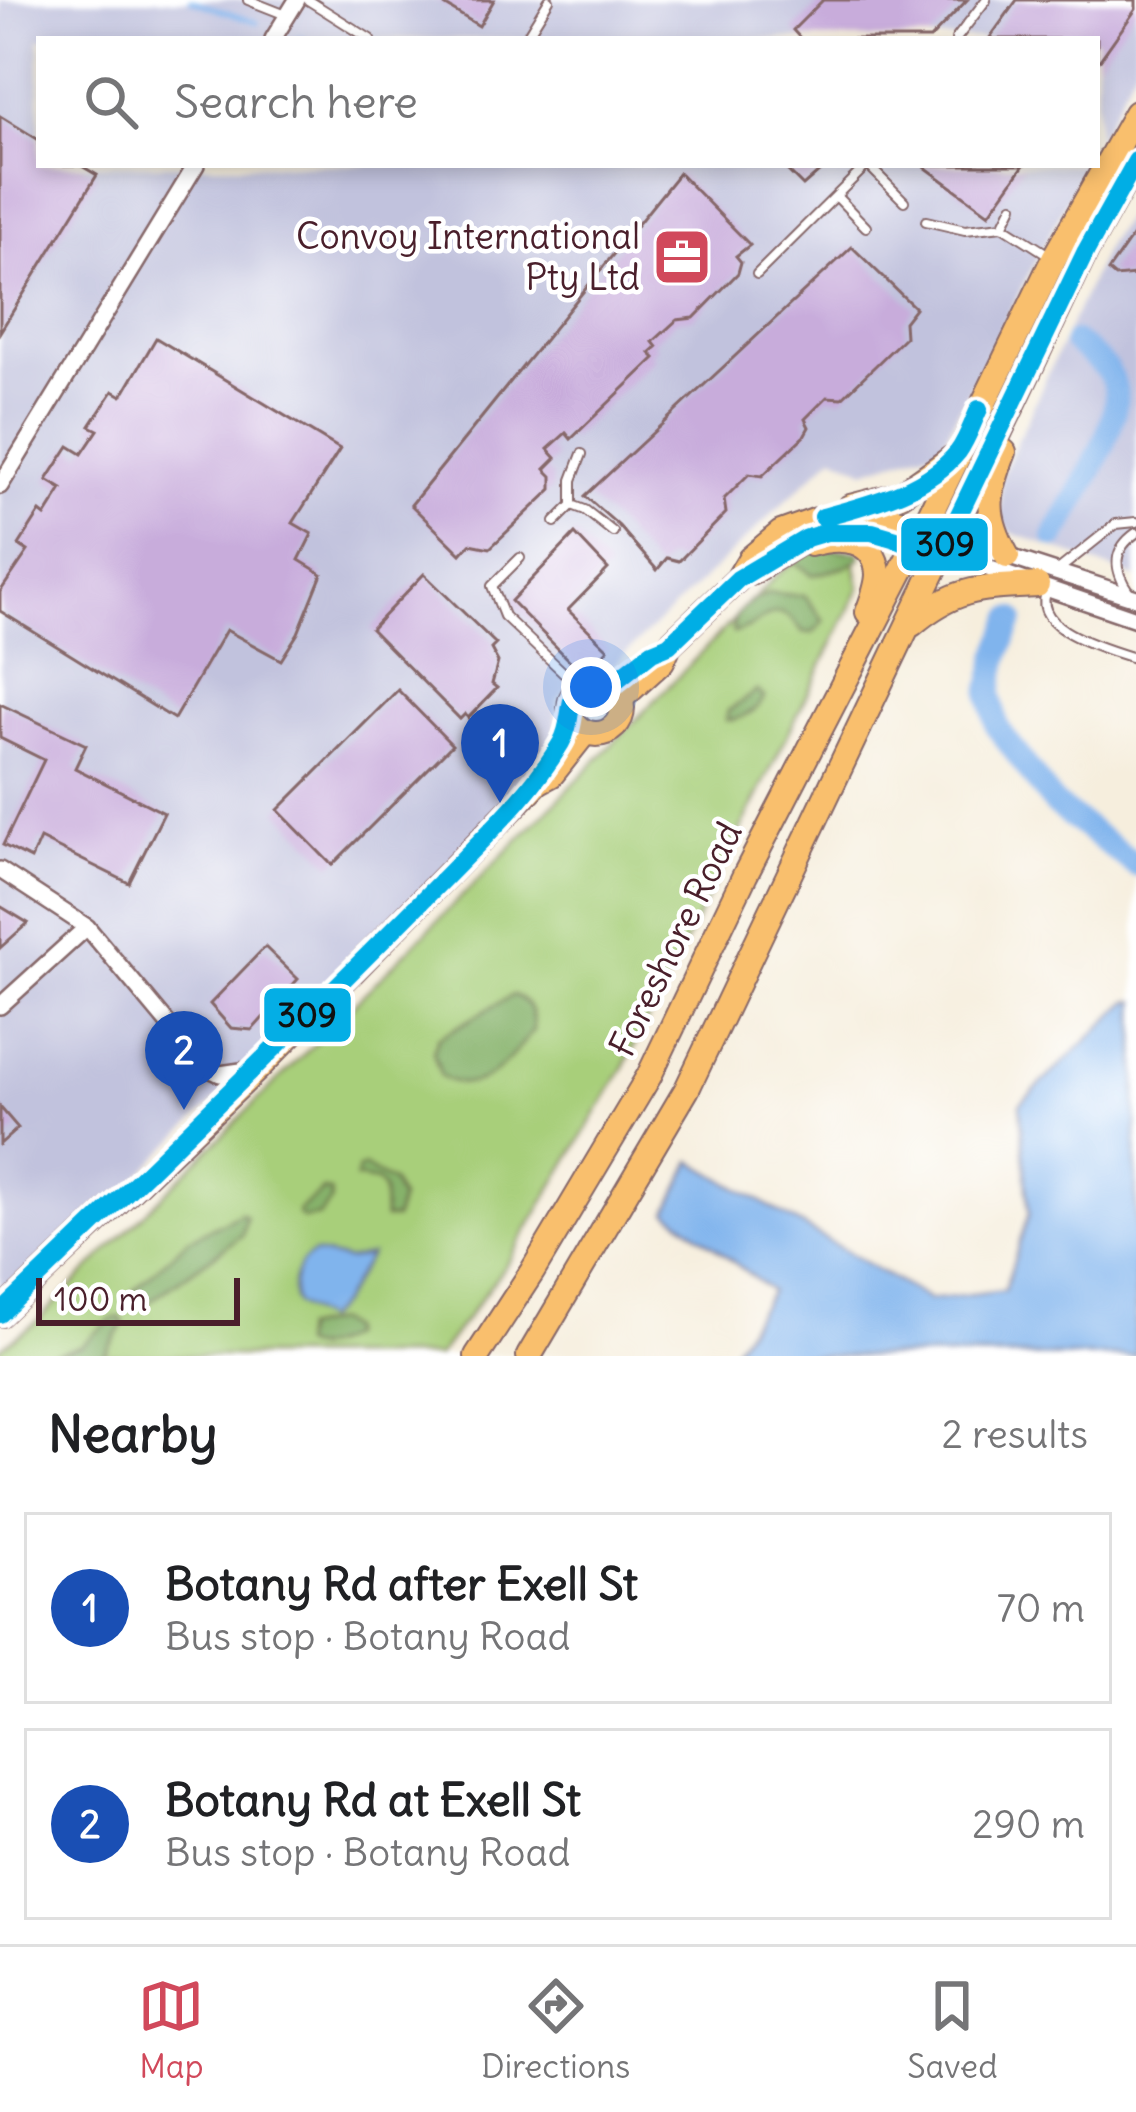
<!DOCTYPE html>
<html lang="en">
<head>
<meta charset="utf-8">
<style>
  body { margin:0; font-family:Delius,sans-serif; background:#f6f6f6; color:#202124 }
  .scale { position:absolute; left:36px; bottom:30px; width:204px; box-sizing:border-box; padding-left:12px; border:6px solid #4a1f2b; border-top:0; font-size:33px; line-height:42px; white-space:nowrap; color:#4a1f2b; -webkit-text-stroke:9px #fff; paint-order:stroke }
  .you { position:absolute; left:591px; top:687px; width:42px; height:42px; margin:-30px; border:9px solid #fff; border-radius:50%; background:#1a73e8; box-shadow:0 0 0 18px #1a73e833 }
  .badge { display:grid; place-items:center; width:78px; height:78px; border-radius:50%; background:#d1495b; color:#fff; font-size:39px; font-weight:700 }
  .pin { position:absolute; translate:-50% -99px; filter:drop-shadow(0 3px 6px #0008) }
  .pin::after { content:''; position:absolute; top:63px; width:42px; height:36px; background:inherit; clip-path:polygon(0 0,100% 0,50% 100%) }
  .list { margin:0; padding:0; list-style:none }
  h2 { display:flex; justify-content:space-between; align-items:center; height:156px; margin:0; padding:0 48px; font-size:51px }
  h2 small { font-size:39px; font-weight:400; color:#757577 }
  .list li { display:grid; grid-template-columns:78px 1fr auto; gap:36px; align-items:center; box-sizing:border-box; height:192px; margin:0 24px 24px; padding:0 24px; border:3px solid #e0e0e0; border-radius:0px }
  .list b { display:block; font-size:45px; white-space:nowrap }
  .list p { margin:0; font-size:39px; white-space:nowrap; color:#757577 }
  .list em { font-size:39px; font-style:normal; color:#757577 }
  .icon { flex:none; width:66px; height:66px; fill:none; stroke:currentColor; stroke-width:2; stroke-linecap:round; stroke-linejoin:round }
  .map { position:relative; flex:none; width:1136px; height:1356px; overflow:hidden }
  .search { position:absolute; background:#fff; box-shadow:0 6px 18px #0003; left:36px; right:36px; top:36px; height:132px; display:flex; align-items:center; gap:30px; box-sizing:border-box; padding:0 42px; border-radius:0px; color:#757577; font-size:45px }
  .sheet { height:588px; background:#fff }
  nav { display:flex; justify-content:space-around; align-items:center; box-sizing:border-box; height:168px; border-top:3px solid #e0e0e0; background:#fff; font-size:33px; color:#757577 }
  nav a { display:grid; justify-items:center; gap:6px }
  nav .on { color:#d1495b }
  .map>svg:first-child { display:block }
  .industrial { fill:#c1c2dd }
  .green { fill:#a8cf7a; stroke:#797752; stroke-width:3 }
  .forest { fill:#86b26a; stroke:#68684a; stroke-width:3 }
  .water { fill:#80b4ed; stroke:#656a8c; stroke-width:3 }
  .lines { fill:none; stroke-linecap:round; stroke-linejoin:round }
  .stream { stroke:#80b4ed; stroke-width:4.5 }
  .river { stroke:#80b4ed; stroke-width:24 }
  .building { fill:#c8acdb }
  .service-casing { stroke:#866769; stroke-width:12 }
  .minor-casing { stroke:#866769; stroke-width:20 }
  .primary-casing { stroke:#866769; stroke-width:28 }
  .service { stroke:#fff; stroke-width:8 }
  .minor { stroke:#fff; stroke-width:15 }
  .primary { stroke:#f9bf6d; stroke-width:24 }
  .bus-1-casing { stroke:#fff; stroke-width:27 }
  .bus-1 { stroke:#04aee5; stroke-width:18 }
  .labels { text-anchor:middle; stroke-width:9; stroke-linejoin:round; paint-order:stroke }
  .poi-label { font-size:36px; fill:#4a1f2b; stroke:#fff; text-anchor:end }
  .street-label { font-size:36px; fill:#4a1f2b; stroke:#fff }
  .line-badge { stroke:#fff; stroke-width:4.5 }
  .pale-badge-label { font-size:33px; text-anchor:middle; font-weight:bold; fill:#111 }
</style>
</head>
<body>
<div class="map">
<svg width="1136" height="1356" viewBox="0 0 1136 1356">
  <rect width="100%" height="100%" fill="#fff"/>
  <filter id="ink" filterUnits="userSpaceOnUse"><feTurbulence type="fractalNoise" baseFrequency=".00833" numOctaves="2"/><feDisplacementMap in="SourceGraphic" scale="24" xChannelSelector="R" yChannelSelector="G"/><feConvolveMatrix kernelMatrix="1 2 1 2 8 2 1 2 1" color-interpolation-filters="sRGB"/></filter>
  <filter id="wash" filterUnits="userSpaceOnUse"><feTurbulence type="fractalNoise" baseFrequency=".004" numOctaves="4" result="noise"/><feDisplacementMap in="SourceGraphic" scale="48" xChannelSelector="R" yChannelSelector="G"/><feGaussianBlur stdDeviation="2.7" result="paint"/><feColorMatrix in="noise" values="0 0 0 0 0 0 0 0 0 0 0 0 0 0 0 0 0 1.4 0 .05"/><feComposite in="paint" operator="in"/></filter>
  <g filter="url(#wash)">
    <rect width="100%" height="100%" fill="#f6eedd"/>
    <g class="industrial">
      <polygon points="0,0 1136,0 1136,65 1097,141 1097,39 39,39 39,165 1085,165 940,447 865,470 834,455 603,675 581,672 557,701 555,735 534,784 0,1314"/>
      <polygon points="1136,203 1136,578 1012,533 1001,521 1001,477 1108,242"/>
    </g>
    <polygon class="green" points="801,558 855,560 860,588 625,1065 509,1261 438,1356 0,1356 0,1348 34,1324 546,812 778,574"/>
    <g class="forest">
      <polygon points="808,546 860,552 860,559 846,567 813,575 793,561"/>
      <path d="M770 593 805 596 824 621 813 633 803 632C773 591 765 628 733 633 730 611 752 600 770 593Z"/>
      <path d="M757 691 764 697C759 710 740 721 726 720L728 711Z"/>
      <path d="M513 995C531 1002 533 1012 533 1031 509 1059 481 1101 441 1076L433 1052 438 1038Z"/>
      <polygon points="364,1167 392,1182 400,1199 395,1219 384,1218 383,1190 377,1182 356,1178 358,1169"/>
      <polygon points="324,1190 331,1192 331,1202 319,1216 303,1219 298,1214 300,1209"/>
      <polygon points="241,1213 246,1217 242,1235 146,1304 131,1307 129,1298 134,1290 189,1239"/>
      <polygon points="120,1317 124,1323 104,1356 45,1356 81,1346 110,1320"/>
      <path d="M336 1321 347 1329V1336C334 1345 315 1353 300 1345L302 1329Z"/>
    </g>
    <g class="water">
      <polygon points="1136,1001 1136,1356 729,1356 771,1291 668,1211 692,1161 929,1300 1004,1291 1029,1213 1020,1104 1128,1002"/>
      <path d="M314 1253 348 1260 370 1255 341 1303 324 1320 296 1304C288 1286 296 1262 314 1253Z"/>
    </g>
    <g class="lines">
      <g class="stream">
        <polyline points="190,0 257,23"/>
        <polyline points="298,37 304,39"/>
      </g>
      <g class="river">
        <path d="M1055 536C1073 502 1126 421 1114 384 1109 366 1089 354 1075 342"/>
        <polyline points="1013,619 998,656 990,693 997,727 1054,804 1136,865"/>
      </g>
    </g>
    <g id="blocks">
      <g class="building">
        <polygon points="436,0 494,0 479,26"/>
        <polygon points="823,0 967,0 930,39 801,39 793,30"/>
        <polygon points="1017,0 1136,0 1136,9 1097,64 1097,39 989,39"/>
        <polygon points="0,116 39,140 39,165 80,165 97,175 0,332"/>
        <polygon points="782,165 827,165 803,186"/>
        <polygon points="922,165 1024,165 989,214"/>
        <polygon points="679,173 750,245 736,256 741,262 738,273 694,318 677,320 653,342 657,347 650,353 655,358 571,439 566,433 548,449 556,458 545,469 552,476 552,489 490,548 470,544 461,554 411,505"/>
        <polygon points="1136,231 1136,275 1115,277 1108,271"/>
        <polygon points="852,247 915,308 904,322 905,337 842,398 827,397 805,419 809,427 804,436 762,476 749,474 724,499 726,513 679,561 667,558 657,570 619,526 585,496"/>
        <polygon points="156,338 340,449 293,523 312,534 299,560 322,574 298,633 281,660 226,630 174,719 0,611 0,592 28,551 19,545 40,512 45,516 62,489 47,480 69,446 82,454 98,430 90,426 113,391 122,396"/>
        <polygon points="575,534 608,569 568,610 608,649 589,670 576,667 511,601"/>
        <polygon points="424,574 496,644 491,649 498,662 492,684 497,688 468,718 465,714 460,719 371,629"/>
        <polygon points="398,690 452,745 332,865 278,810"/>
        <polygon points="0,704 86,745 75,768 164,813 129,883 40,839 31,859 3,845 44,760 0,738"/>
        <polygon points="0,906 28,923 0,948"/>
        <polygon points="265,947 298,979 252,1030 231,1028 210,1004"/>
        <polygon points="0,1107 18,1128 0,1144"/>
      </g>
    </g>
  </g>
  <g filter="url(#ink)">
    <use href="#blocks" fill-opacity="0" stroke="#866769" stroke-width="3"/>
    <g class="lines">
      <g class="service-casing">
        <g id="service">
          <polyline points="248,0 286,15"/>
          <polyline points="308,0 370,39"/>
          <polyline points="525,39 549,0"/>
          <polyline points="956,39 986,0"/>
          <polyline points="868,165 904,201"/>
          <polyline points="836,196 866,227"/>
          <polyline points="926,221 965,230 1003,226 1013,206"/>
          <polyline points="1003,226 1052,257"/>
          <polyline points="757,274 867,165"/>
          <polyline points="572,505 585,510 613,532"/>
          <polyline points="555,522 572,505 572,480 582,454"/>
          <polyline points="520,558 492,586 504,616 580,688"/>
          <polyline points="1057,571 1116,524 1136,522"/>
          <path d="M1048 588C1026 630 1109 649 1136 659"/>
          <path d="M1129 592C1113 569 1112 550 1136 533"/>
        </g>
      </g>
      <g class="minor-casing">
        <g id="minor">
          <polyline points="273,39 297,0"/>
          <polyline points="0,486 196,165"/>
          <polyline points="948,537 1136,598"/>
          <polyline points="941,552 1136,619"/>
          <polyline points="0,870 87,927 203,1066 220,1074 255,1069"/>
          <polyline points="0,1006 87,927"/>
        </g>
      </g>
      <g class="primary-casing">
        <g id="primary">
          <path d="M1004 452C987 495 984 515 1007 556"/>
          <polyline points="850,507 901,494 952,458"/>
          <path d="M810 544C837 536 876 536 878 574 878 586 872 601 868 612"/>
          <polyline points="751,573 807,538 825,533"/>
          <path d="M912 624C957 586 982 588 1037 585"/>
          <circle cx="596" cy="708" r="26"/>
          <polyline points="620,699 662,661 669,645 738,579 750,559 781,533 817,520 860,516 896,520 935,532"/>
          <polyline points="0,1314 258,1068 538,782 551,775 585,732"/>
          <polyline points="477,1356 532,1272 649,1076 745,875 916,543 1054,258 1136,113"/>
          <polyline points="529,1356 687,1089 1086,251 1136,161"/>
        </g>
      </g>
      <use href="#service" class="service"/>
      <use href="#minor" class="minor"/>
      <use href="#primary" class="primary"/>
      <g class="bus-1-casing">
        <g id="bus-1">
          <path d="M823 517C869 504 926 491 958 452 967 440 973 422 979 409"/>
          <path d="M0 1314C158 1163 314 1011 468 854 502 820 536 785 561 743 572 725 568 701 576 692 584 681 597 683 609 686L652 652 669 645 738 579 807 538 827 532H872L941 552 1086 251 1136 161"/>
        </g>
      </g>
      <use href="#bus-1" class="bus-1"/>
    </g>
  </g>
  <defs>
    <g id="office-square" transform="scale(3)"><rect x="-9" y="-9" width="18" height="18" rx="4" fill="#d1495b" stroke="#fff"/><path d="M-6-3h4V-5.5h4V-3h4V5H-6ZM-1-4.5V-3h2v-1.5ZM-6 0V1H6V0Z" fill="#fff"/></g>
  </defs>
  <g fill-rule="evenodd">
    <use href="#office-square" x="682" y="257"/>
  </g>
  <g class="labels">
    <g class="poi-label">
      <text x="640" y="249">Convoy International<tspan x="640" dy="41">Pty Ltd</tspan></text>
    </g>
    <g class="street-label">
      <text transform="translate(675 939) rotate(-64)" y="13">Foreshore Road</text>
    </g>
  </g>
  <g class="line-badge">
    <rect x="899" y="516" width="91" height="57" rx="12" fill="#04aee5"/>
    <rect x="262" y="986" width="91" height="58" rx="12" fill="#04aee5"/>
  </g>
  <g class="pale-badge-label">
    <text x="945" y="556">309</text>
    <text x="307" y="1027">309</text>
  </g>
</svg>
<div class="scale">100 m</div>
<div class="you"></div>
<div class="pin badge" style="left:500px;top:803px;background:#1a4fb4">1</div>
<div class="pin badge" style="left:184px;top:1110px;background:#1a4fb4">2</div>
<div class="search"><svg class="icon" aria-label="search" viewBox="0 0 24 24"><circle cx="10" cy="10" r="6"/><path d="M15 15l6 6"/></svg>Search here</div>
</div>
<section class="sheet">
<h2>Nearby<small>2 results</small></h2>
<ul class="list">
<li><span class="badge" style="background:#1a4fb4">1</span><div><b>Botany Rd after Exell St</b><p>Bus stop · Botany Road</p></div><em>70 m</em></li>
<li><span class="badge" style="background:#1a4fb4">2</span><div><b>Botany Rd at Exell St</b><p>Bus stop · Botany Road</p></div><em>290 m</em></li>
</ul>
</section>
<nav>
<a class="on"><svg class="icon" aria-label="map" viewBox="0 0 24 24"><path d="M3 6l6-2 6 2 6-2v14l-6 2-6-2-6 2zM9 4v14M15 6v14"/></svg>Map</a>
<a><svg class="icon" aria-label="directions" viewBox="0 0 24 24"><path d="M12 3l9 9-9 9-9-9zM9 14v-3h6M13 9l2 2-2 2"/></svg>Directions</a>
<a><svg class="icon" aria-label="saved" viewBox="0 0 24 24"><path d="M7 4h10v16l-5-4-5 4z"/></svg>Saved</a>
</nav>
</body>
</html>
